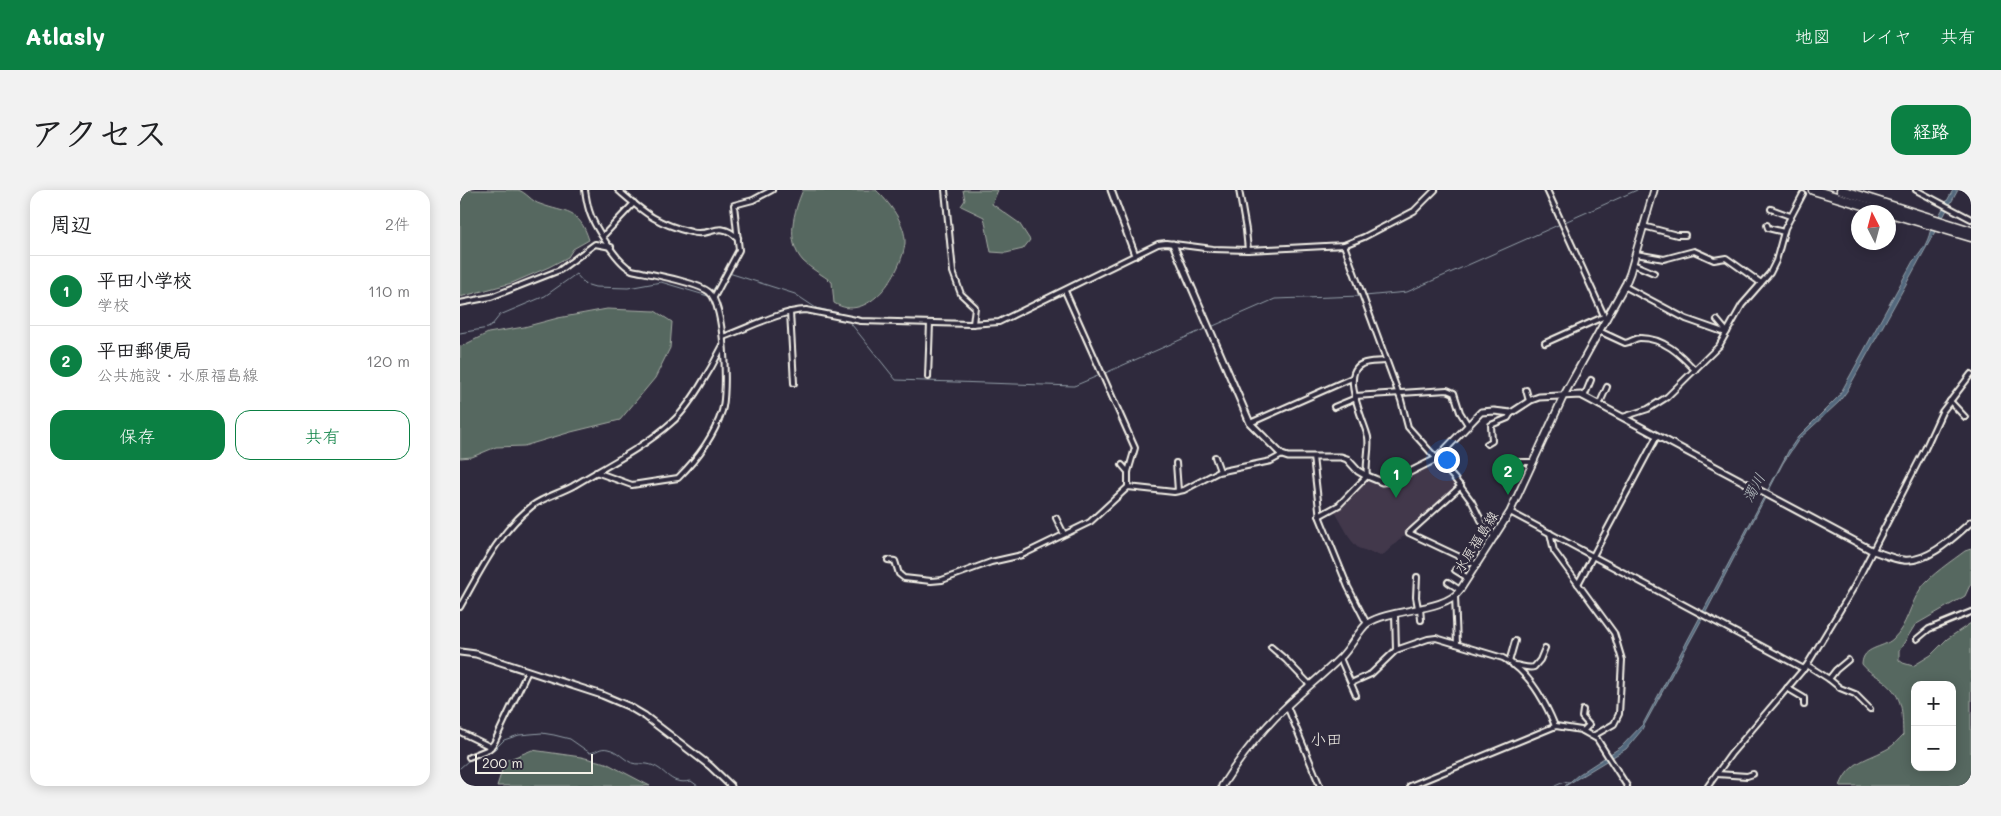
<!DOCTYPE html>
<html lang="ja">
<head>
<meta charset="utf-8">
<style>
  body { margin:0; font-family:Mali,"Klee One",sans-serif; background:#f2f2f2; color:#202124 }
  .controls { position:absolute; right:15px; bottom:15px; display:grid; overflow:hidden; border-radius:10px; box-shadow:0 2px 12px #0003 }
  .controls button { width:45px; height:45px; display:grid; place-items:center; padding:0; border:0; border-bottom:1px solid #e0e0e0; background:#fff; color:#202124; font:25px sans-serif }
  .compass { position:absolute; left:1391px; top:15px; width:45px; height:45px; border-radius:50%; background:#fff; box-shadow:0 2px 12px #0003; rotate:354deg }
  .scale { position:absolute; left:15px; bottom:12px; width:118px; box-sizing:border-box; padding-left:5px; border:2px solid #f4f1e8; border-top:0; font-size:14px; line-height:18px; white-space:nowrap; color:#f4f1e8; -webkit-text-stroke:4px #2f2a3d; paint-order:stroke }
  .you { position:absolute; left:986px; top:269px; width:18px; height:18px; margin:-12px; border:4px solid #fff; border-radius:50%; background:#1a73e8; box-shadow:0 0 0 8px #1a73e833 }
  .badge { display:grid; place-items:center; width:32px; height:32px; border-radius:50%; background:#0b8043; color:#fff; font-size:16px; font-weight:700 }
  .pin { position:absolute; translate:-50% -41px; filter:drop-shadow(0 1px 2px #0008) }
  .pin::after { content:''; position:absolute; top:26px; width:18px; height:15px; background:inherit; clip-path:polygon(0 0,100% 0,50% 100%) }
  .list { margin:0; padding:0; list-style:none }
  h2 { display:flex; justify-content:space-between; align-items:center; height:65px; margin:0; padding:0 20px; font-size:21px }
  h2 small { font-size:16px; font-weight:400; color:#757577 }
  .list li { display:grid; grid-template-columns:32px 1fr auto; gap:15px; align-items:center; box-sizing:border-box; height:70px; padding:0 20px; border-top:1px solid #e0e0e0 }
  .list b { display:block; font-size:19px; white-space:nowrap }
  .list p { margin:0; font-size:16px; white-space:nowrap; color:#757577 }
  .list em { font-size:16px; font-style:normal; color:#757577 }
  .actions { display:flex; gap:10px; padding:15px 20px }
  .actions a { flex:1; padding:11px 0; border:1px solid #0b8043; border-radius:15px; text-align:center; font-size:18px; color:#0b8043 }
  .actions .main { background:#0b8043; color:#fff }
  .map { position:relative; flex:none; width:1511px; height:596px; overflow:hidden; border-radius:15px }
  header { display:flex; align-items:center; gap:30px; box-sizing:border-box; height:70px; padding:0 25px; background:#0b8043; color:#fff }
  header strong { font-size:24px }
  nav { display:flex; gap:28px; margin-inline-start:auto; font-size:18px }
  .intro { display:flex; align-items:center; justify-content:space-between; box-sizing:border-box; height:120px; padding:0 30px }
  h1 { margin:0; font-size:35px }
  .button { padding:12px 22px; border-radius:15px; background:#0b8043; color:#fff; font-size:18px; font-weight:700 }
  main { display:flex; gap:30px; padding:0 30px }
  aside { flex:1; background:#fff; border-radius:15px; box-shadow:0 2px 12px #0003 }
  .map>svg:first-child { display:block }
  .built { fill:#42384c }
  .green { fill:#566860; stroke:#a5aca4; fill-rule:evenodd }
  .water { fill:#52687d; stroke:#939fa8 }
  .lines { fill:none; stroke-linecap:round; stroke-linejoin:round }
  .stream { stroke:#939fa8; stroke-width:1 }
  .minor-casing { stroke:#f4f1e8; stroke-width:8 }
  .tertiary-casing { stroke:#f4f1e8; stroke-width:9 }
  .secondary-casing { stroke:#f4f1e8; stroke-width:9 }
  .motorway-casing { stroke:#f4f1e8; stroke-width:11 }
  .minor { stroke:#2f2a3d; stroke-width:4 }
  .tertiary { stroke:#2f2a3d; stroke-width:5 }
  .secondary { stroke:#2f2a3d; stroke-width:5.5 }
  .motorway { stroke:#2f2a3d; stroke-width:8 }
  .labels { text-anchor:middle; stroke-width:5; stroke-linejoin:round; paint-order:stroke }
  .street-label { font-size:14px; fill:#f4f1e8; stroke:#2f2a3d }
  .water-label { font-size:15px; font-style:italic; fill:#b3babd; stroke:#2f2a3d }
  .quarter-label { font-size:16px; fill:#f4f1e8; stroke:#2f2a3d }
</style>
</head>
<body>
<header>
<strong>Atlasly</strong>
<nav><a>地図</a><a>レイヤ</a><a>共有</a></nav>
</header>
<div class="intro"><h1>アクセス</h1><a class="button">経路</a></div>
<main>
<aside>
<h2>周辺<small>2件</small></h2>
<ul class="list">
<li><span class="badge">1</span><div><b>平田小学校</b><p>学校</p></div><em>110 m</em></li>
<li><span class="badge">2</span><div><b>平田郵便局</b><p>公共施設 · 水原福島線</p></div><em>120 m</em></li>
</ul>
<div class="actions"><a class="main">保存</a><a>共有</a></div>
</aside>
<div class="map">
<svg width="1511" height="596" viewBox="0 0 1511 596">
  <rect width="100%" height="100%" fill="#2f2a3d"/>
  <filter id="ink" filterUnits="userSpaceOnUse"><feTurbulence type="fractalNoise" baseFrequency=".02" numOctaves="2"/><feDisplacementMap in="SourceGraphic" scale="10" xChannelSelector="R" yChannelSelector="G"/><feConvolveMatrix kernelMatrix="1 2 1 2 8 2 1 2 1" color-interpolation-filters="sRGB"/></filter>
  <g filter="url(#ink)">
    <polygon class="built" points="977,271 998,296 922,366 898,358 891,350 874,320 907,289 922,294"/>
    <g class="green">
      <path d="M0 0C14 0 46 0 58 0 66 2 72 12 80 14 106 24 119 18 129 50L113 59 108 67 89 77 52 93 0 107Z"/>
      <path d="M343 0H416C429 12 446 34 445 53 442 83 408 134 374 113L372 92C363 85 351 79 343 71 325 51 334 21 343 0Z"/>
      <polygon points="503,0 538,0 532,14 559,33 570,50 563,59 546,63 531,62 524,27 501,16 505,10"/>
      <polygon points="147,119 195,121 212,132 210,158 195,188 160,230 111,242 64,256 36,257 12,267 0,268 0,157 28,143 64,137 98,128"/>
      <path d="M1511 359V393L1505 406 1455 435 1439 461V470L1443 473 1453 476 1471 465 1487 449 1511 433V596H1380C1390 570 1408 570 1429 558 1434 555 1439 549 1443 545 1442 521 1444 508 1424 491 1416 485 1408 482 1402 474 1403 456 1422 459 1433 449 1447 436 1450 414 1461 398 1469 386 1493 370 1505 361ZM1455 495H1492V577H1455Z"/>
      <polygon points="72,560 121,567 146,573 190,596 37,596 45,571"/>
    </g>
    <path class="water" d="M1493 0H1498L1387 201 1379 212 1339 249 1323 273 1247 420 1181 541 1166 559 1105 596 1118 585 1161 557 1183 534 1329 260 1338 247 1379 206 1453 71C1460 65 1468 52 1470 42Z"/>
    <g class="lines">
      <g class="stream">
        <polyline points="269,83 335,104 356,118 379,123 383,126"/>
        <polyline points="905,106 947,102 1177,0"/>
        <polyline points="388,130 436,190 614,196 640,185"/>
        <polyline points="751,137 815,109 901,106"/>
        <polyline points="0,143 28,138 32,135 40,125 85,106 116,84 125,94 135,97 168,98 201,92 248,106 264,85"/>
        <polyline points="643,184 747,138"/>
        <path d="M0 578 8 571 35 559 44 550 59 545 82 543 94 545 110 549 130 563C137 562 140 557 148 559 158 561 163 569 172 573 177 575 182 573 187 574 207 577 207 596 231 591L238 596"/>
        <polyline points="1095,596 1104,592 1108,593"/>
      </g>
      <g class="minor-casing">
        <g id="minor">
          <path d="M125 0C126 7 127 13 129 20 133 35 158 74 172 80 190 84 237 92 249 102 265 115 268 202 262 221 254 246 236 270 218 288L172 295 136 282"/>
          <path d="M158 0C185 23 195 33 231 42 252 48 257 29 278 48"/>
          <polyline points="485,0 493,82 501,104 515,117 513,134"/>
          <polyline points="779,0 786,40 788,60"/>
          <polyline points="1087,0 1146,130"/>
          <polyline points="1456,0 1511,29"/>
          <polyline points="1311,19 1330,26"/>
          <polyline points="1307,35 1308,38 1324,42"/>
          <polyline points="1183,36 1217,45 1225,45"/>
          <polyline points="143,46 174,13"/>
          <polyline points="884,55 941,210 948,237 994,288 1012,312 1023,334 1035,347"/>
          <polyline points="1176,64 1204,69 1234,61 1254,70 1266,68 1301,93"/>
          <polyline points="1173,74 1194,83"/>
          <polyline points="1164,96 1226,129 1266,143"/>
          <polyline points="605,101 675,258 668,282 668,297"/>
          <polyline points="254,107 279,60 274,15 293,10 312,0"/>
          <polyline points="0,113 31,107 100,80 135,54 151,57"/>
          <polyline points="330,122 334,193"/>
          <polyline points="1257,130 1267,142"/>
          <path d="M1139 141 1165 153C1171 152 1175 148 1180 148 1204 148 1220 164 1235 180"/>
          <path d="M263 147C288 138 320 121 346 120L401 131 510 134 539 132 698 54 706 53 753 59 788 60 884 55 904 47 954 21 975 0"/>
          <polyline points="1085,153 1143,127"/>
          <polyline points="468,187 470,133"/>
          <polyline points="1066,200 1069,211"/>
          <polyline points="895,206 987,200 994,203 1000,222 1008,235"/>
          <polyline points="1124,207 1131,190"/>
          <polyline points="1490,211 1505,227"/>
          <polyline points="1139,215 1147,197"/>
          <polyline points="874,217 896,208"/>
          <polyline points="1163,227 1188,219 1207,207 1259,156 1282,115 1310,83 1316,71 1325,38 1343,4"/>
          <polyline points="790,233 892,188"/>
          <polyline points="1027,254 1032,251 1031,235 1048,228 1051,223"/>
          <polyline points="755,267 760,281"/>
          <polyline points="853,267 860,328 888,397 907,434"/>
          <polyline points="1053,272 1073,272"/>
          <polyline points="716,273 718,301"/>
          <polyline points="662,275 668,282"/>
          <polyline points="1001,296 949,343 1017,375"/>
          <polyline points="1050,322 1344,479"/>
          <path d="M859 326 879 315 907 286C905 274 910 260 908 247 904 231 880 183 902 174 908 171 918 172 925 171"/>
          <polyline points="596,328 604,344"/>
          <polyline points="1090,343 1094,361 1154,443 1162,470 1159,524 1154,534 1133,546"/>
          <polyline points="428,370 435,371 439,384 444,388 471,391 482,390 531,372 562,365 630,332 668,297 714,302 724,300 758,282 811,271 822,265"/>
          <polyline points="995,380 1008,388"/>
          <polyline points="957,387 956,407 958,418"/>
          <polyline points="988,392 1000,400"/>
          <polyline points="1118,394 1197,246"/>
          <polyline points="995,406 997,454"/>
          <path d="M0 417C21 380 38 343 72 316 84 307 100 303 113 296 146 276 183 258 212 232 229 218 252 177 262 157"/>
          <polyline points="960,418 961,430"/>
          <polyline points="935,424 936,460"/>
          <polyline points="1457,449 1469,439 1511,422"/>
          <polyline points="811,457 826,470 850,495"/>
          <polyline points="880,468 896,505"/>
          <polyline points="1049,472 1055,451"/>
          <path d="M1053 475C1061 475 1067 479 1074 477L1080 470 1085 458"/>
          <polyline points="1347,475 1369,489 1380,498 1395,504 1410,519"/>
          <polyline points="1369,489 1376,480 1388,470"/>
          <path d="M891 493 911 484 936 460 968 449 976 448 1043 468C1068 481 1085 511 1095 536"/>
          <polyline points="1327,498 1344,508 1344,515"/>
          <polyline points="827,516 860,596"/>
          <polyline points="1123,520 1122,527 1129,535 1123,541"/>
          <polyline points="0,542 31,557"/>
          <polyline points="9,567 29,559 34,553 68,481"/>
          <polyline points="1257,584 1287,586 1293,584"/>
          <polyline points="950,596 1096,536 1121,540 1137,549 1167,596"/>
          <polyline points="1248,596 1271,564 1347,475 1394,397 1465,259 1482,222 1511,184"/>
        </g>
      </g>
      <g class="tertiary-casing">
        <g id="tertiary">
          <polyline points="651,0 675,65"/>
          <path d="M713 54 790 233 822 265 828 267H881L887 269 898 281 905 285 922 292 932 291 976 269 1021 222 1034 221 1051 223 1071 210 1079 207 1121 205 1413 361C1423 364 1433 369 1443 370 1468 373 1494 347 1511 332"/>
          <polyline points="0,462 16,464 142,505 168,516 185,526 250,576 271,596"/>
        </g>
      </g>
      <g class="secondary-casing">
        <path id="secondary" d="M762 596C781 566 803 538 829 514 846 498 864 484 880 468 890 459 900 438 908 433 931 418 985 422 1000 400L1050 322 1104 205 1166 93 1170 83 1194 0"/>
      </g>
      <g class="motorway-casing">
        <g id="motorway">
          <polyline points="1353,0 1511,47"/>
          <polyline points="1381,0 1511,41"/>
        </g>
      </g>
      <use href="#minor" class="minor"/>
      <use href="#tertiary" class="tertiary"/>
      <use href="#secondary" class="secondary"/>
      <use href="#motorway" class="motorway"/>
    </g>
  </g>
  <g class="labels">
    <g class="street-label">
      <text transform="translate(1016 352) rotate(-58)" y="5">水原福島線</text>
    </g>
    <g class="water-label">
      <text transform="translate(1294 298) rotate(-62)" y="5">濁川</text>
    </g>
    <g class="quarter-label">
      <text x="866" y="555">小田</text>
    </g>
  </g>
</svg>
<div class="controls">
<button>+</button>
<button>−</button>
</div>
<svg class="compass" viewBox="-18 -18 36 36"><path d="M0-13l5 13h-10z" fill="#e53935"/><path d="M0 13l5-13h-10z" fill="#757577"/></svg>
<div class="scale">200 m</div>
<div class="you"></div>
<div class="pin badge" style="left:936px;top:308px">1</div>
<div class="pin badge" style="left:1048px;top:305px">2</div>
</div>
</main>
</body>
</html>
